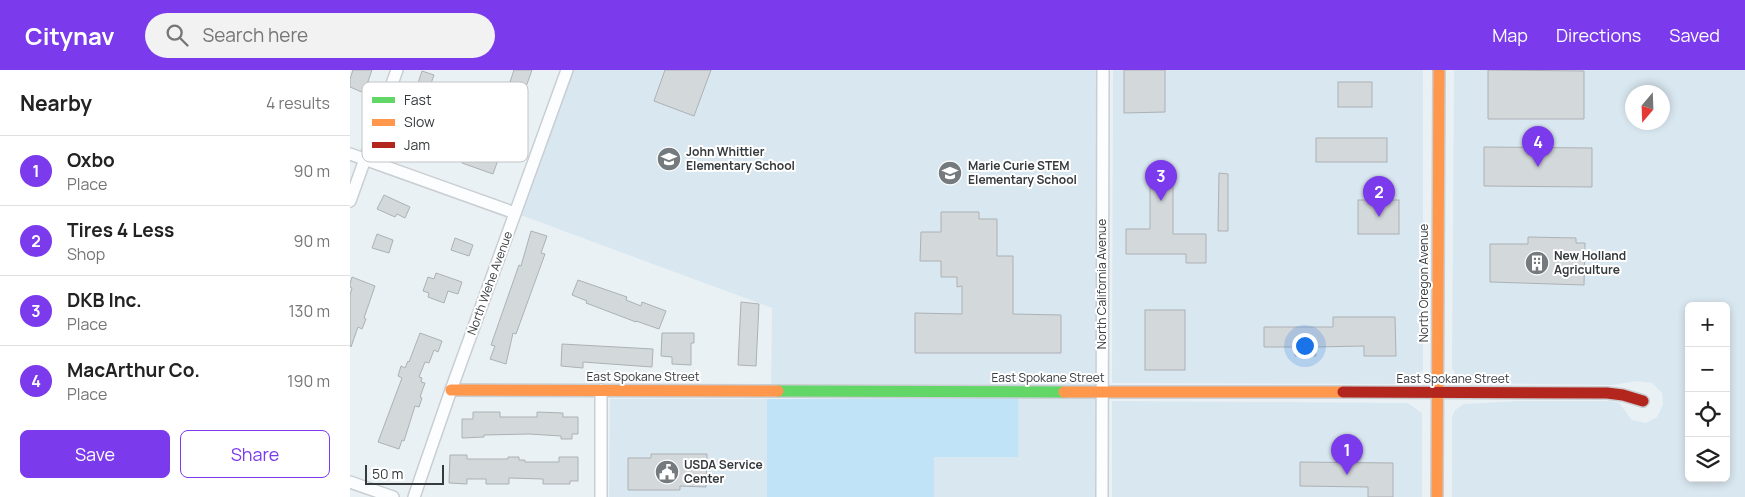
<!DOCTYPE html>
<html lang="en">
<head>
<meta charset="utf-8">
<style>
  body { margin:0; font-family:Manrope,sans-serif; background:#f2f2f2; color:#222 }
  .controls { position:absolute; right:15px; bottom:15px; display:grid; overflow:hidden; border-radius:8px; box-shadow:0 2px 8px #0003 }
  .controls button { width:45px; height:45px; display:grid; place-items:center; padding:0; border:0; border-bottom:1px solid #e0e0e0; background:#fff; color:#222; font:25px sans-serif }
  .compass { position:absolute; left:1275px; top:15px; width:45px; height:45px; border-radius:50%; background:#fff; box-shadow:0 2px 8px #0003; rotate:199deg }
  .scale { position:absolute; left:15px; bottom:12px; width:79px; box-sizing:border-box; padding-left:5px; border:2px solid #353a3d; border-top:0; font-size:14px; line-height:18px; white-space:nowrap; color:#353a3d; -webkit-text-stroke:4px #fff; paint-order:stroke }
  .you { position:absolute; left:954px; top:275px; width:18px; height:18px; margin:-12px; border:4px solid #fff; border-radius:50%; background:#1a73e8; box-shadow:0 0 0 8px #1a73e833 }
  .badge { display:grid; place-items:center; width:32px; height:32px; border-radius:50%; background:#7c3aed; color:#fff; font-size:16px; font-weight:700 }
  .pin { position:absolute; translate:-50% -41px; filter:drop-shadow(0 1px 2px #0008) }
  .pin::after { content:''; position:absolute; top:26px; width:18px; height:15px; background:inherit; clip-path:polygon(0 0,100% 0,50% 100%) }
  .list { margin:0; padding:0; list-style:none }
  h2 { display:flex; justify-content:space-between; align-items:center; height:65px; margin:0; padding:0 20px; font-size:21px }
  h2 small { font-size:16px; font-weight:400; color:#767676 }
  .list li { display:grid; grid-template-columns:32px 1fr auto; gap:15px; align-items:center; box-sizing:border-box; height:70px; padding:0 20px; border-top:1px solid #e0e0e0 }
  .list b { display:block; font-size:19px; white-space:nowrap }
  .list p { margin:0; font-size:16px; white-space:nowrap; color:#767676 }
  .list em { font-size:16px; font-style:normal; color:#767676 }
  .actions { display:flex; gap:10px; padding:15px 20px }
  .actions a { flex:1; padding:11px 0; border:1px solid #7c3aed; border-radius:8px; text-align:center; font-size:18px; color:#7c3aed }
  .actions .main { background:#7c3aed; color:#fff }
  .icon { flex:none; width:28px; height:28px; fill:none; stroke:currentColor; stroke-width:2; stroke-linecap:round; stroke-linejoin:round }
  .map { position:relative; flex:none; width:1395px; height:427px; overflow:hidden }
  header { display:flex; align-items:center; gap:30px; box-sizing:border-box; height:70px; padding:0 25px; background:#7c3aed; color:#fff }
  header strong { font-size:24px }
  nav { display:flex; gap:28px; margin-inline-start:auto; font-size:18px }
  .search { width:350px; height:45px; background:#f2f2f2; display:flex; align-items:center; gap:12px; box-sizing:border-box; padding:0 18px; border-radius:28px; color:#767676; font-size:19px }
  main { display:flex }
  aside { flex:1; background:#fff }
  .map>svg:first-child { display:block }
  .built { fill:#d9e7f0; fill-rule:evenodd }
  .green { fill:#c1e3f7 }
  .building { fill:#d3d8db; stroke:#acb1b4 }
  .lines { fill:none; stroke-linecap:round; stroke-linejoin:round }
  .street-casing { stroke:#c9ced2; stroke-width:14 }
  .fast-casing { stroke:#c9ced2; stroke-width:14 }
  .slow-casing { stroke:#c9ced2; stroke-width:14 }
  .jam-casing { stroke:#c9ced2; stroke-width:14 }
  .street { stroke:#fcfdfe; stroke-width:11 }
  .fast { stroke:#63d668; stroke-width:11 }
  .slow { stroke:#ff974d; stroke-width:11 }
  .jam { stroke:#b3261e; stroke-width:11 }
  .labels { text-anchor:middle; stroke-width:4; stroke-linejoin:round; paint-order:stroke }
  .poi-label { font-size:12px; font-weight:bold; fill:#353a3d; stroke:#fff; text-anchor:start }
  .street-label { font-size:12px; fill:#353a3d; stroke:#fff }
  .key { fill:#fff; stroke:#c2c4c5; stroke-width:1 }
  .key-label { font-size:14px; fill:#353a3d }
</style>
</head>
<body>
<header>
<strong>Citynav</strong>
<div class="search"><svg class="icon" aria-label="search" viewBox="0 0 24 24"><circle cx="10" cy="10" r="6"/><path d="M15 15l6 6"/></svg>Search here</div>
<nav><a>Map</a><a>Directions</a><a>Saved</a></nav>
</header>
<main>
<aside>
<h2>Nearby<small>4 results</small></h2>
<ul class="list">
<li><span class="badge">1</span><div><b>Oxbo</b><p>Place</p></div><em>90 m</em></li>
<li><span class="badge">2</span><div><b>Tires 4 Less</b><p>Shop</p></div><em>90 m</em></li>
<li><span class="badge">3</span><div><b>DKB Inc.</b><p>Place</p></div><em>130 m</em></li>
<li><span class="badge">4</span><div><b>MacArthur Co.</b><p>Place</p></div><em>190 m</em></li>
</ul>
<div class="actions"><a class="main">Save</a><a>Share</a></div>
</aside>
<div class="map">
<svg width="1395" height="427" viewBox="0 0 1395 427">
  <rect width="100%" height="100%" fill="#eaf1f5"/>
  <g class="built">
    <polygon points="217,0 753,0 752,322 421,321 422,238 165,143"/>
    <polygon points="763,0 1073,0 1073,300 1065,310 1056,314 762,313"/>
    <path d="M1104 0H1395V427H1102V347L1105 340 1114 334 1167 331H1261L1269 333 1282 350 1296 353 1307 347 1313 335 1312 323 1302 313 1287 311 1262 315 1121 313 1106 305 1102 298ZM1282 22H1312V52H1282ZM1339 236H1376V408H1339Z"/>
    <polygon points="668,328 746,328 745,427 584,427 584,387 668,387"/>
    <polygon points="260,329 417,329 417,427 259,427"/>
    <polygon points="762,331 1058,333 1072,343 1072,427 762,427"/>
  </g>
  <polygon class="green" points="668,328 668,387 584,387 584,427 417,427 417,329"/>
  <g class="building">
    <polygon points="3,0 22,0 14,23 0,17 0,9"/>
    <polygon points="164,0 182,0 171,31 173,31 165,55 161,53 143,104 112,93 116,82 135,88 162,12 160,12"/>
    <polygon points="315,0 361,0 344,46 304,31"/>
    <polygon points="774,0 815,0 815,42 774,43"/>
    <polygon points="1138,0 1234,1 1234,49 1138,49"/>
    <polygon points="72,1 84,5 76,28 79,30 76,42 66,67 85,74 81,84 50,73 69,20 66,19"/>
    <rect x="988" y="12" width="34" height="25"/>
    <rect x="966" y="68" width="71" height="24"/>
    <polygon points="1134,77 1242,78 1242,117 1134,116"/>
    <polygon points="800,102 823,102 823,164 856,164 856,193 836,193 836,184 776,184 776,159 800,159"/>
    <polygon points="869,103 878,104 878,161 868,161"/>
    <polygon points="34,125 60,137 55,148 47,144 45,147 27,139"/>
    <rect x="1008" y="130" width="41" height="34"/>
    <polygon points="591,142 629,142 629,149 647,149 647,186 663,186 663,244 711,245 711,283 565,283 565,243 612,244 612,216 607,217 607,207 591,207 591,191 570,191 571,162 591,162"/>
    <polygon points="181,161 197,166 191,183 195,184 166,264 163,263 156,294 140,289 145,276 141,275 169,195 171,196"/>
    <polygon points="27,164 43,170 39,183 22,178"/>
    <polygon points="1178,167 1226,168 1226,173 1235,173 1234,215 1140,212 1140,174 1178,174"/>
    <polygon points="105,168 123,175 119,186 101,180"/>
    <polygon points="86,203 112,212 108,224 98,221 94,233 78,227 79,223 73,221 78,207 84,209"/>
    <polygon points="2,207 25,216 14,248 16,249 12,259 8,257 1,277 0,276 0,225 2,218 0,217 0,214"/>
    <polygon points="228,210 277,227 276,230 291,236 292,232 316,241 309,259 286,251 286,252 236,233 237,231 222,225"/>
    <polygon points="391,232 409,234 406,296 388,295"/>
    <rect x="795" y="240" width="40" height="60"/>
    <polygon points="983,247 1045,247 1046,286 1014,286 1014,276 965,277 966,286 945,286 945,277 914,277 914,257 983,257"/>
    <polygon points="70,263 92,271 88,282 84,280 79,293 75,292 69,307 72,308 71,312 75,313 70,327 72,328 69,337 65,336 54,371 52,370 49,379 28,372 52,308 48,306 51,296 55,298 58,291 59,292"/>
    <polygon points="312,263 344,263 344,273 341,273 341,295 322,294 322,287 311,286"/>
    <polygon points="212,274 303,279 302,297 233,292 233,298 211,296"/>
    <polygon points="123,342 150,342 150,347 187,347 187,342 213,343 213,347 228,347 228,364 222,364 222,369 211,369 211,366 179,364 134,365 134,367 112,368 112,349 123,349"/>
    <polygon points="301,384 357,384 356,417 330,416 330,420 278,420 278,388 301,388"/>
    <polygon points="100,385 117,385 117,389 158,389 158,387 169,387 169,390 175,390 175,392 209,392 209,387 228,387 228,411 220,411 220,414 193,414 193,409 159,408 159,414 136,414 136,409 117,409 117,414 99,413"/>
    <polygon points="950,392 1043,393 1043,427 1018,427 1018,417 950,416"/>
  </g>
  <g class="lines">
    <g class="street-casing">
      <g id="street">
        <polyline points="0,84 165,143"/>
        <polyline points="0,131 47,0"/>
        <polyline points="0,412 43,427"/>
        <polyline points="64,427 101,320 217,0"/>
        <polyline points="251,427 251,320"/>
        <polyline points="752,427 753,0"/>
      </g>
    </g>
    <g class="fast-casing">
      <polyline id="fast" points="428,321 714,322"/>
    </g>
    <g class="slow-casing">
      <g id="slow">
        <polyline points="101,320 428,321"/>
        <polyline points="714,322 993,322"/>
        <polyline points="1087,427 1089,0"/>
      </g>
    </g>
    <g class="jam-casing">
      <polyline id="jam" points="993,322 1257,323 1273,325 1293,331"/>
    </g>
    <use href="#street" class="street"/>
    <use href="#fast" class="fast"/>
    <use href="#slow" class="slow"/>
    <use href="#jam" class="jam"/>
  </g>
  <defs>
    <g id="school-disc" transform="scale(1.25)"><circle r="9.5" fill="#747a7d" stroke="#fff"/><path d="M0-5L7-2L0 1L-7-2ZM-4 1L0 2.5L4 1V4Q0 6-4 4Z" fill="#fff"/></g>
    <g id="building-disc" transform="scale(1.25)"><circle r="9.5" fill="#747a7d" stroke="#fff"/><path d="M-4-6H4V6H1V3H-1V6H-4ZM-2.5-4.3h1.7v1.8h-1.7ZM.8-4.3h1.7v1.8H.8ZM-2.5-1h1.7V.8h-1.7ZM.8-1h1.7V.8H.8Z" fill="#fff"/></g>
    <g id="civic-disc" transform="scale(1.25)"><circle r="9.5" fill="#747a7d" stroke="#fff"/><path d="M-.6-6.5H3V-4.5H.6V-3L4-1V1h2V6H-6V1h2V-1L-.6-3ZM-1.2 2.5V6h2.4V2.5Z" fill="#fff"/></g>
  </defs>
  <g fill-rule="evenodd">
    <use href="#school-disc" x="319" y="89"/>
    <use href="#school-disc" x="600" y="103"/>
    <use href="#building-disc" x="1187" y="193"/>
    <use href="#civic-disc" x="317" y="402"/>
  </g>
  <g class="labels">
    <g class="poi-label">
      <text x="336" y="86">John Whittier<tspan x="336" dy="14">Elementary School</tspan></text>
      <text x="618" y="100">Marie Curie STEM<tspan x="618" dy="14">Elementary School</tspan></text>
      <text x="1204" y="190">New Holland<tspan x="1204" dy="14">Agriculture</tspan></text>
      <text x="334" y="399">USDA Service<tspan x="334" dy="14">Center</tspan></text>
    </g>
    <g class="street-label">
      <text transform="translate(140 213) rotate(-70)" y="4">North Wehe Avenue</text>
      <text transform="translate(1074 213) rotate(-90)" y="4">North Oregon Avenue</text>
      <text transform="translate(752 214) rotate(-90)" y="4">North California Avenue</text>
      <text x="293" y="311">East Spokane Street</text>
      <text x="698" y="312">East Spokane Street</text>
      <text x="1103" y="313">East Spokane Street</text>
    </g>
  </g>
  <rect x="12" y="12" width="166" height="80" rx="8" class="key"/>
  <rect x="22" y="27" width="23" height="6" fill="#63d668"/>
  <rect x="22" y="49" width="23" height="7" fill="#ff974d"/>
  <rect x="22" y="72" width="23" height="6" fill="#b3261e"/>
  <g class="key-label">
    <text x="54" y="35">Fast</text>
    <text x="54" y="57">Slow</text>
    <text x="54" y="80">Jam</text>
  </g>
</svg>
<div class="controls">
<button>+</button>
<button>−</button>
<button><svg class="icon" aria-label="locate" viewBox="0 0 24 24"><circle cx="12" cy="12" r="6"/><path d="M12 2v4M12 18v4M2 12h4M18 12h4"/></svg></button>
<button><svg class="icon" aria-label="layers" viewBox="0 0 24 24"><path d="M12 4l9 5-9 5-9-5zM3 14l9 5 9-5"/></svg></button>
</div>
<svg class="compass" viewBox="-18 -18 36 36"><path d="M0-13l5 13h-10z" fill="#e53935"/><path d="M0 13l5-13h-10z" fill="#767676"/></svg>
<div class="scale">50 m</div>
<div class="you"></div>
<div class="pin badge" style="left:997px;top:405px">1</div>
<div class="pin badge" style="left:1029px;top:147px">2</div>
<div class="pin badge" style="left:811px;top:131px">3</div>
<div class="pin badge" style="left:1188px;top:97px">4</div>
</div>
</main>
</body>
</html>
